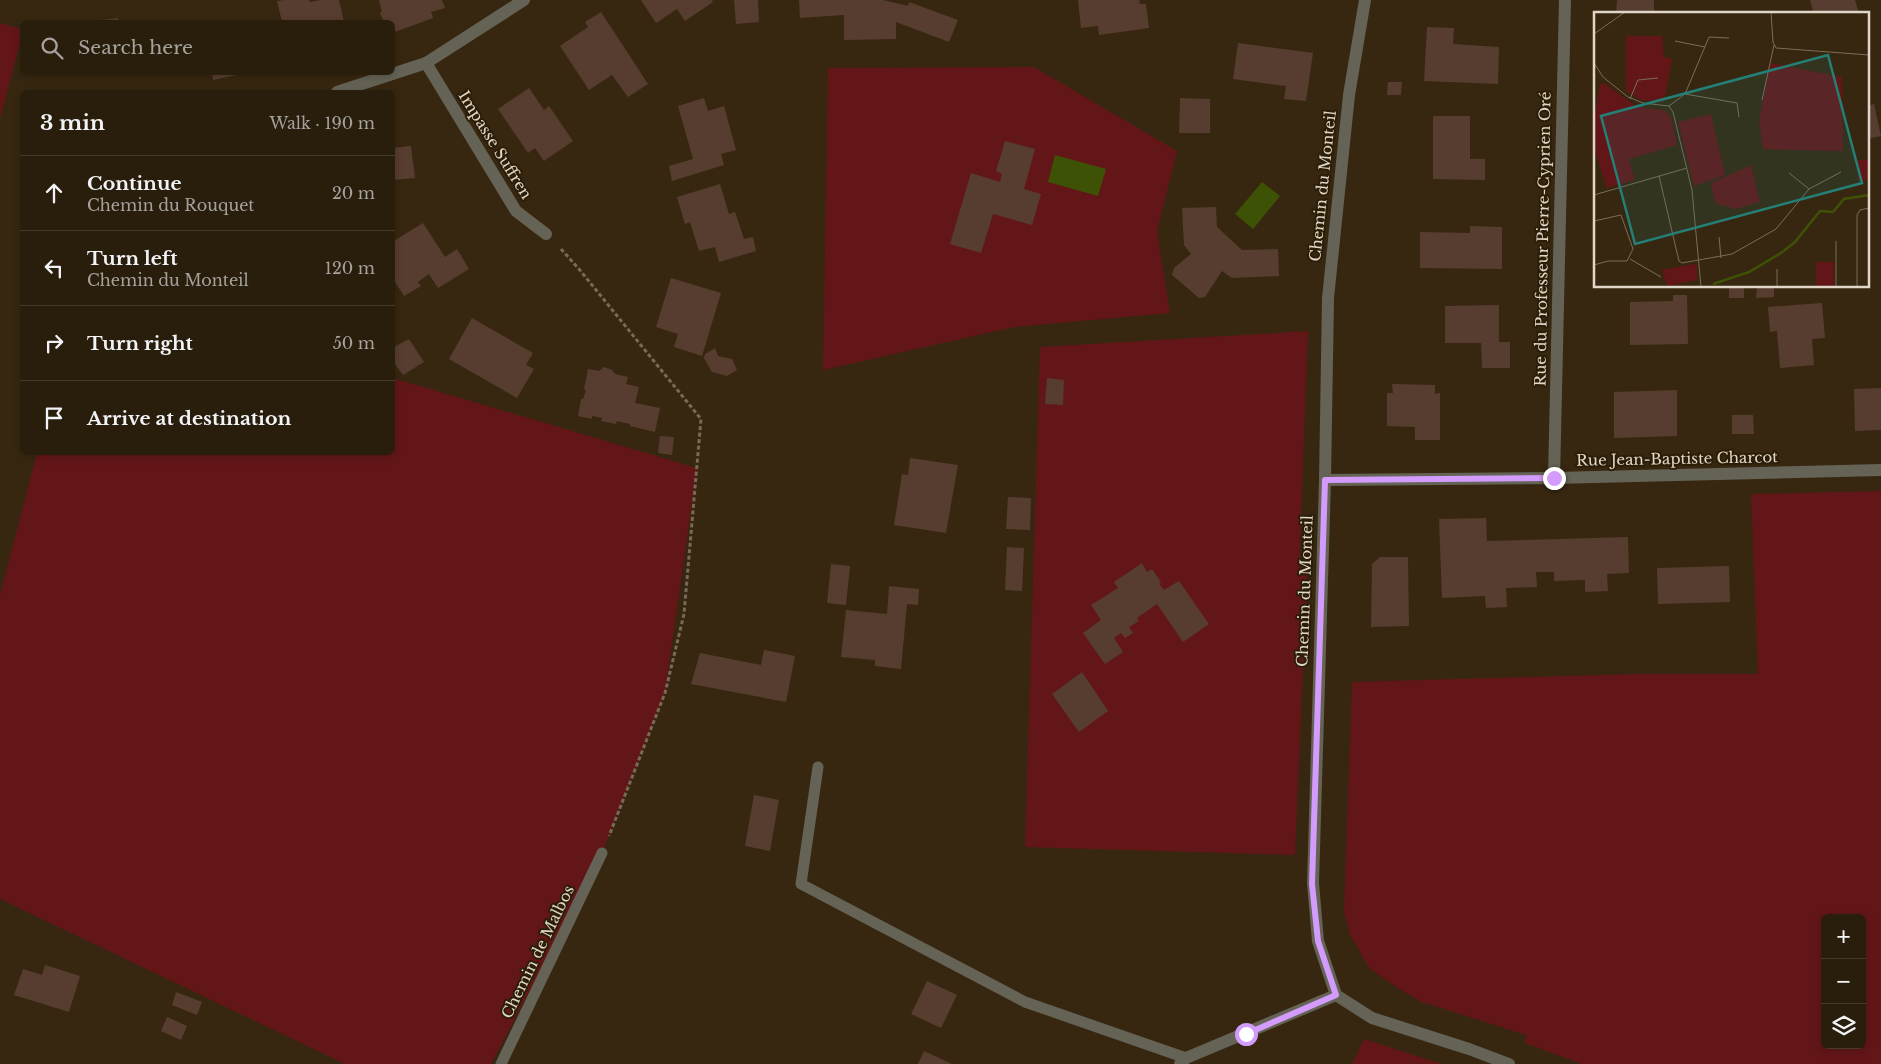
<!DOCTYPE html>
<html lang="en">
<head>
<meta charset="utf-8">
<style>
  body { margin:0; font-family:"Libre Baskerville",serif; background:#312615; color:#f1f3f6 }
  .controls { position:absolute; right:15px; bottom:15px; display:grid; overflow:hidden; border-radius:8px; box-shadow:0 2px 8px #0003 }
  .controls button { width:45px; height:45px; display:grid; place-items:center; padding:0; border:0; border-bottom:1px solid #453b2d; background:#291d0c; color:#f1f3f6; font:25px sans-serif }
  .stop { position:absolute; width:15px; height:15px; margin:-11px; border:4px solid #d39cfc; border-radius:50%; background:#fff }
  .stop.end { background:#d39cfc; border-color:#fff; box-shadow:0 1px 5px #0008 }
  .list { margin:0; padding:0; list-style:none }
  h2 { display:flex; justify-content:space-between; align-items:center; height:65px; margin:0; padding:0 20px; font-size:21px }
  h2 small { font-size:16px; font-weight:400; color:#a5a29d }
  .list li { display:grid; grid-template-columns:32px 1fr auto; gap:15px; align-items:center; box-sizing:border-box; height:75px; padding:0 20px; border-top:1px solid #453b2d }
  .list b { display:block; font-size:19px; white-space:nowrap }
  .list p { margin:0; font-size:16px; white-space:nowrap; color:#a5a29d }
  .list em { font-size:16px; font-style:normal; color:#a5a29d }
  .icon { flex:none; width:28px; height:28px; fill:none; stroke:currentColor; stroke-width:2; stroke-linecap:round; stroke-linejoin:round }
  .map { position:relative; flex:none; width:1881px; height:1064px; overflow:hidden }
  .search { position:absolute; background:#291d0c; box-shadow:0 2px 8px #0003; left:20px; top:20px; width:375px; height:55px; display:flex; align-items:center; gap:12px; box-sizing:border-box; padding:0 18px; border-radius:8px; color:#a5a29d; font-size:19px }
  .panel { position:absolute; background:#291d0c; box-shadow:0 2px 8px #0003; left:20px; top:90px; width:375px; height:365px; border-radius:8px }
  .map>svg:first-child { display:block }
  .green { fill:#631618; fill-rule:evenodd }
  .water { fill:#3e5206 }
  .building { fill:#573d2f }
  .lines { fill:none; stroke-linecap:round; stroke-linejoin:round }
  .path { stroke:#786a56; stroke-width:3; stroke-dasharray:4 2.5; stroke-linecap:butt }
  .lane { stroke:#656356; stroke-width:11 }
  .street { stroke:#656356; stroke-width:12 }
  .route { stroke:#d39cfc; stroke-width:6 }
  .labels { text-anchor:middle; stroke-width:4; stroke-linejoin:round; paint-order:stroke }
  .street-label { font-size:15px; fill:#e1d7c9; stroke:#2c1d06 }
  .inset-river { fill:none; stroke:#3e5206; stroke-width:2.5 }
  .inset-road { fill:none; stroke:#7b6d5a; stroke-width:1 }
  .view { fill:#248077; fill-opacity:0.15; stroke:#248077; stroke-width:2.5 }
  .inset-edge { fill:none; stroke:#e1d7c9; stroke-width:2.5 }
</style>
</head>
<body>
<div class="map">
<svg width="1881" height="1064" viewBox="0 0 1881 1064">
  <rect width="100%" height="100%" fill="#372710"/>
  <g class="green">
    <polygon points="0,23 22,29 22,35 0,119"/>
    <polygon points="1034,67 1177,151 1157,231 1170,313 1014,327 823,370 828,68"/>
    <polygon points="1308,331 1299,574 1307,576 1295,855 1025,847 1040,347"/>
    <polygon points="393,378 697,468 665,693 602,853 491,1064 345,1064 0,899 0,595 37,453 392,452"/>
    <path d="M1881 491V1064H1582L1525 1043 1526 1035 1422 1002 1396 987 1369 968 1350 934 1344 912 1352 682 1636 674H1758L1751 494ZM1825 918H1862V1045H1825Z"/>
    <polygon points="1364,1039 1442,1064 1352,1064"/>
  </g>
  <g class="water">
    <polygon points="1055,155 1106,169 1098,196 1048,182"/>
    <polygon points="1262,182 1280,196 1253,229 1235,214"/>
  </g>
  <g class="building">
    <polygon points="284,0 309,0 310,2 321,0 339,0 344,22 282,22 277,1"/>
    <polygon points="379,0 442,0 445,8 431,12 433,18 392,33 392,22 384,22 380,13 382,12"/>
    <polygon points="641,0 712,0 713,2 685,21 677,9 656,23"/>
    <polygon points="734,0 758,0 759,22 736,24"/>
    <polygon points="799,0 883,0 908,6 909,2 958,20 949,42 896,22 896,39 844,40 844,15 800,18"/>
    <polygon points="1078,0 1139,0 1140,4 1146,4 1149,28 1099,35 1098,26 1081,28"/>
    <polygon points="1617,0 1654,0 1654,14 1616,14"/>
    <polygon points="1810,0 1855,0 1859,14 1814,14"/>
    <polygon points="601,12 648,84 628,97 612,75 589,90 560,46 588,27 585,22"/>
    <polygon points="118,18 118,22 93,22 93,21"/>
    <polygon points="1427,27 1454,28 1453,44 1499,47 1498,84 1424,81"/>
    <polygon points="1238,43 1313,53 1306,101 1284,99 1286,86 1233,79"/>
    <polygon points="212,72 247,72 247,73 213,80"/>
    <polygon points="1388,82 1402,82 1401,95 1387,95"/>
    <polygon points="529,88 544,110 549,106 573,141 544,161 535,148 528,153 498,109"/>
    <polygon points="704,98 708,111 724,106 736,150 721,154 724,165 672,181 669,166 693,159 678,106"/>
    <polygon points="1180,98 1210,99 1210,133 1179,133"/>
    <polygon points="1874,104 1881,136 1867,139 1867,106"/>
    <polygon points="1433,116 1470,116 1470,159 1485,159 1485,180 1433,179"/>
    <polygon points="1005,141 1035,149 1024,189 1041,194 1032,225 993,214 981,253 950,244 971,173 1000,182 1002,174 996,171"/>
    <polygon points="411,146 415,178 392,180 392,148"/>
    <polygon points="720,184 729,214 735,212 744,239 753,237 756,251 719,262 715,247 699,251 690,222 685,224 677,197"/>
    <polygon points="1216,207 1217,227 1242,250 1278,249 1279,276 1232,278 1222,271 1205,297 1199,298 1172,275 1174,268 1191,254 1184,245 1182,208"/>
    <polygon points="423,223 445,257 457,249 469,269 438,288 429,274 418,282 421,286 404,296 392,277 392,242"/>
    <polygon points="1470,226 1502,227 1502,269 1420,268 1420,232 1470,233"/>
    <polygon points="671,278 721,293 702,356 674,347 678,334 656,327"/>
    <rect x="1729" y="286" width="15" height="12"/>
    <polygon points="1762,286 1774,286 1774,297 1756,298 1757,287"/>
    <polygon points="1673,295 1687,295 1688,344 1630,345 1630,302 1673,301"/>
    <polygon points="1822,303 1825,338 1812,339 1814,365 1780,368 1777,331 1770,332 1768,307"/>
    <polygon points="1499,305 1499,342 1510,342 1510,368 1482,368 1481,343 1445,343 1445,306"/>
    <polygon points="472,318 533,353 526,365 534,369 517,398 449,359"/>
    <polygon points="409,339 424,362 403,375 392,360 392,348"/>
    <polygon points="715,348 718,356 732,359 737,370 727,376 712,372 704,358 705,354"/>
    <polygon points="604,367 612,370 615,374 628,377 626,384 639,387 635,403 660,408 655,432 630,426 630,424 617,421 616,424 601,421 602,418 592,416 592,419 578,416 581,399 583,399 586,390 584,389 588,369 599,371"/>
    <polygon points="1047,378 1064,380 1063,405 1045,404"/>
    <polygon points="1392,384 1435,385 1435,394 1440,393 1440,440 1415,440 1415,427 1387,426 1387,393 1393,393"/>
    <polygon points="1881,388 1881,430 1855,431 1854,389"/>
    <polygon points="1677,390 1677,436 1614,438 1614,392"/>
    <polygon points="1732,415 1753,415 1754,434 1732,434"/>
    <polygon points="660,436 674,437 672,455 658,453"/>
    <polygon points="910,458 958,465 946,533 894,525 902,474 908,475"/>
    <polygon points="1008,497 1031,498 1030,530 1006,529"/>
    <polygon points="1486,518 1487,541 1628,537 1629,573 1607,574 1608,591 1585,592 1585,580 1554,581 1554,572 1536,572 1537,587 1506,588 1507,607 1486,608 1485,596 1442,598 1439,519"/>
    <polygon points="1007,547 1024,548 1022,591 1005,590"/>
    <polygon points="1380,557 1408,557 1409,626 1371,627 1372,564"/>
    <polygon points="1142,563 1147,572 1152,569 1161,582 1159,584 1164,590 1179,581 1209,624 1183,642 1157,604 1137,618 1139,621 1129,627 1133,633 1125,638 1121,633 1114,638 1123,652 1105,664 1083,633 1101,620 1091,605 1118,588 1114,582"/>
    <polygon points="831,564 850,566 846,605 827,603"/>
    <polygon points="1729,566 1730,602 1658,604 1657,568"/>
    <polygon points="889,586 919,589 918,605 907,604 901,669 875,666 875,660 841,657 846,610 887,614"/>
    <polygon points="764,650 795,656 786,702 691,684 700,653 761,665"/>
    <polygon points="1082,672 1108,711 1079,732 1052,694"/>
    <polygon points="754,795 779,800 770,851 745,846"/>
    <polygon points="45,965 80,976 69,1012 14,995 23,969 42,975"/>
    <polygon points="927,981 957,995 941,1028 911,1014"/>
    <polygon points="176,992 202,1002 197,1015 172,1005"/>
    <polygon points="167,1017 187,1026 181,1040 161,1031"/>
    <polygon points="924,1051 952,1064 918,1064"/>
  </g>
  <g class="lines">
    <polyline class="path" points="561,249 579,269 701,419 684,614 665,693 609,836"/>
    <g class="lane">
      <polyline points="818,767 801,884 1025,1002 1186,1058"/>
      <polyline points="501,1064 602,853"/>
    </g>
    <g class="street">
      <polyline points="1365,0 1349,95 1328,298 1325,480 1313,883 1318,941 1336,995 1372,1018 1469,1049 1509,1064"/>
      <polyline points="426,63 516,211 546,234"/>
      <polyline points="337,92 426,63 524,0"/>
      <polyline points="1554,478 1565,0"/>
      <polyline points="1325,480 1554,478 1881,470"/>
      <polyline points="1180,1064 1186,1058 1336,995"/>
    </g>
  </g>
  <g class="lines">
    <polyline class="route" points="1246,1034 1336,995 1318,941 1312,884 1325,480 1554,478"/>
  </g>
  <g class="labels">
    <g class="street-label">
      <text transform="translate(495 145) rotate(58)" y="5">Impasse Suffren</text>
      <text transform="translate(1323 186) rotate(-84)" y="5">Chemin du Monteil</text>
      <text transform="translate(1543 239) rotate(-89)" y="5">Rue du Professeur Pierre-Cyprien Oré</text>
      <text transform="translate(1677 459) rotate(-1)" y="5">Rue Jean-Baptiste Charcot</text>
      <text transform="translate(1305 591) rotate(-88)" y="5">Chemin du Monteil</text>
      <text transform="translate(538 952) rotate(-64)" y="5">Chemin de Malbos</text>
    </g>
  </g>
  <g transform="translate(1594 12)">
    <rect width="275" height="275" fill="#372710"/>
    <path d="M32 24H68L70 45 78 47 70 90 47 88 32 79ZM176 51 248 65 249 139 169 137 165 109ZM10 71 42 94 72 99 77 105 83 133 35 147 41 168 13 176 0 136V107L6 72ZM117 102 131 163 100 174 84 110ZM264 148H274V168H264ZM157 153 166 190 141 197 121 191 117 171ZM222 250H240V275H222ZM100 252 103 254V268L73 274 68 258Z" fill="#631618"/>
    <path class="inset-river" d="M119 272 155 260 187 241 201 230 226 199 239 200 250 187 275 183"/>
    <path class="inset-road" d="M177 0 179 30 182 36 275 43M0 22 31 0M81 29 111 35M0 51 9 65 34 85 49 91 75 94 79 100 98 178 107 275M91 82 143 91 145 105M36 87 44 68 64 66M168 88 180 33M75 94 91 82 115 25 135 26M195 161 215 177M65 164 85 249 88 251 138 242 182 217 215 177 247 160M0 183 93 156M0 209 27 203 39 237 33 249H14L0 253M125 225 127 246M242 229V275M36 247 67 265M183 257V275M263 275V203L266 198 275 196"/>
    <path class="view" d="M234 43 268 171 41 232 7 104Z"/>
    <rect width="275" height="275" class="inset-edge"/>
  </g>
</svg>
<div class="controls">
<button>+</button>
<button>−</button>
<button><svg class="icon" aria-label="layers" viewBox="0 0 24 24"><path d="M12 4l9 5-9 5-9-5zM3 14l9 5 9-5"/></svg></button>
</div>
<div class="stop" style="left:1246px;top:1034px"></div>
<div class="stop end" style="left:1554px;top:478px"></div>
<div class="search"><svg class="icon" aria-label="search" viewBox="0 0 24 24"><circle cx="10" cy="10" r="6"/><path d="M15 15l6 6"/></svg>Search here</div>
<section class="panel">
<h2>3 min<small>Walk · 190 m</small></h2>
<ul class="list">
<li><svg class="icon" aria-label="ahead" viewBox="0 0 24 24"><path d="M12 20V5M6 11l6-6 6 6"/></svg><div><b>Continue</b><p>Chemin du Rouquet</p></div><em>20 m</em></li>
<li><svg class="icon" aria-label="left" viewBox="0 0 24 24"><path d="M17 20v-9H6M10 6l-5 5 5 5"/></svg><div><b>Turn left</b><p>Chemin du Monteil</p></div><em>120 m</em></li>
<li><svg class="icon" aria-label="right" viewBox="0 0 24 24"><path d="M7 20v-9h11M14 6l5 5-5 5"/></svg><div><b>Turn right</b></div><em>50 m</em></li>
<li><svg class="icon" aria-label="arrive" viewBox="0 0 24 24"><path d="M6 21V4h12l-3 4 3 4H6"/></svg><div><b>Arrive at destination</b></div></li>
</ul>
</section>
</div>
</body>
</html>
